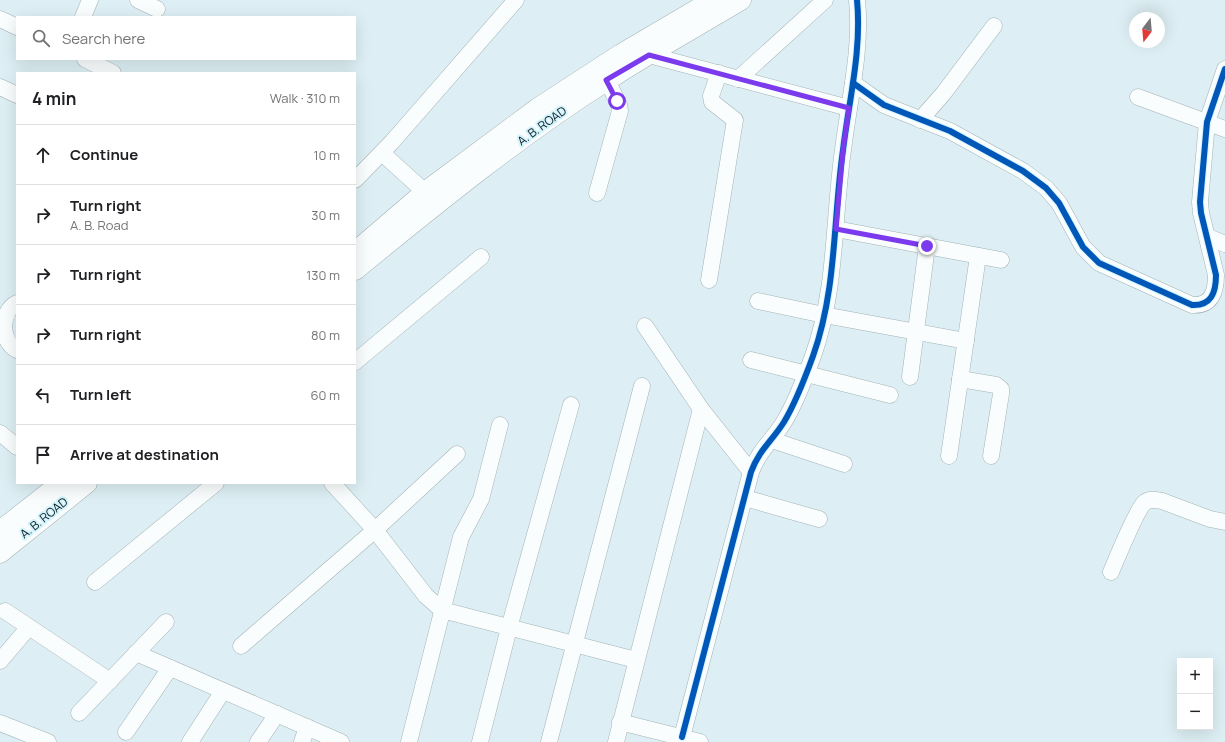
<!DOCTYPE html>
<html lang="en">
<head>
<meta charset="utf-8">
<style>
  body { margin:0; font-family:Manrope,sans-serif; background:#f6f6f6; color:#202124 }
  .controls { position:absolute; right:12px; bottom:12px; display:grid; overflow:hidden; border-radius:0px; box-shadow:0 4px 16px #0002 }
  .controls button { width:36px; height:36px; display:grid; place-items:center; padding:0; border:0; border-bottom:1px solid #e0e0e0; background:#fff; color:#202124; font:20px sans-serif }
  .compass { position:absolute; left:1129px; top:12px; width:36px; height:36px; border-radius:50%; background:#fff; box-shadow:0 4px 16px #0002; rotate:196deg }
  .stop { position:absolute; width:12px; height:12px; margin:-9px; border:3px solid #7c3aed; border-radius:50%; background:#fff }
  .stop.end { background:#7c3aed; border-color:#fff; box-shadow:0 1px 4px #0008 }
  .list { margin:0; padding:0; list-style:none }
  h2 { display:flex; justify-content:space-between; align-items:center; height:52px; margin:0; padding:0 16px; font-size:17px }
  h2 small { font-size:13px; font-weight:400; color:#757577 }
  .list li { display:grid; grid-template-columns:26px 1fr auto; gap:12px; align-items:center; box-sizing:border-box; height:60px; padding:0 16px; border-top:1px solid #e0e0e0 }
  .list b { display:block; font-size:15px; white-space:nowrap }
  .list p { margin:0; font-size:13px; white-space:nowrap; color:#757577 }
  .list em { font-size:13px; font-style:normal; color:#757577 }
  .icon { flex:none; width:22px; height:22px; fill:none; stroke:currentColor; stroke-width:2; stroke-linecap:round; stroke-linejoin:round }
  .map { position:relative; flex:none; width:1225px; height:742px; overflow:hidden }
  .search { position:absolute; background:#fff; box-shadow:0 4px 16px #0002; left:16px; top:16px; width:340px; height:44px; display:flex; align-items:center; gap:10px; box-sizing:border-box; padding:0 14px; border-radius:0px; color:#757577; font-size:15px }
  .panel { position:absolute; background:#fff; box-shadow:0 4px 16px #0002; left:16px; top:72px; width:340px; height:412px; border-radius:0px }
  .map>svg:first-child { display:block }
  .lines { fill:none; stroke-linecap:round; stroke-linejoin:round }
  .minor-casing { stroke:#a3b2b6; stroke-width:17 }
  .major-casing { stroke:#a3b2b6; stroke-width:21 }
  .minor { stroke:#fafdfd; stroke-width:16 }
  .major { stroke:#fafdfd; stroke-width:20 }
  .cycleway-casing { stroke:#d4f4fd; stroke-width:8 }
  .cycleway { stroke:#0057b8; stroke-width:6 }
  .route { stroke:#7c3aed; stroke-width:5 }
  .labels { text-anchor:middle; stroke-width:4; stroke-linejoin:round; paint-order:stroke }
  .street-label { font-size:12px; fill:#0f1e23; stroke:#d4f4fd }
</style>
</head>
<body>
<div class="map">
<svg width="1225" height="742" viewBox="0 0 1225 742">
  <rect width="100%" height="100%" fill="#ddeff4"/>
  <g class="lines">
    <g class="minor-casing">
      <g id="minor">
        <polyline points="138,0 157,9"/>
        <polyline points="83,17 90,0"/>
        <polyline points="0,19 17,27"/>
        <polyline points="649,55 849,108"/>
        <polyline points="85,59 113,73"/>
        <polyline points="738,79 825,0"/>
        <path d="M853 83 884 105 950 131 1023 171 1046 188 1059 203 1083 247 1099 263 1192 305C1211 306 1216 293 1216 275L1201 213 1200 202 1207 122 1225 69"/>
        <polyline points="0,87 17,95"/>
        <polyline points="1138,97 1225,129"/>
        <polyline points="920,120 943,94 994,26"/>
        <polyline points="382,153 425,192"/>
        <polyline points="355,180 392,142 516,0"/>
        <polyline points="597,193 620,111 619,105 607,80"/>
        <polyline points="836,229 1001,260"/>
        <polyline points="1208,237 1225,244"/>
        <polyline points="709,280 735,120 712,102 711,96 719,73"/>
        <polyline points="758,301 824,315 966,341"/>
        <path d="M17 303C0 311 0 342 17 350"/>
        <polyline points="645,326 701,409 751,472"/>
        <polyline points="751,360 890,395"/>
        <polyline points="355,362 481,257"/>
        <polyline points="910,377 927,246"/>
        <polyline points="960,379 996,385 1001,389 1001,394 991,456"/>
        <polyline points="0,433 17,447"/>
        <polyline points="772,440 844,464"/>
        <polyline points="949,456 978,256"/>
        <polyline points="332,483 375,530 426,596 442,610 636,660"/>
        <polyline points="745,498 819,519"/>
        <path d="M1111 572C1117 558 1136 511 1144 503 1150 498 1156 500 1162 501L1210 519 1225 522"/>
        <polyline points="95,582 216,483"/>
        <polyline points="5,611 110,681"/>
        <polyline points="241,646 375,530 457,454"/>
        <polyline points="136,653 341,742"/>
        <polyline points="0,661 29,627"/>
        <polyline points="79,713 166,622"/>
        <polyline points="620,722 700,742"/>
        <polyline points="0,723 48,742"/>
        <polyline points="126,732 170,668"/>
        <path d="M682 737 751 472C759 450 772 441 784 422 796 402 805 378 813 356 837 289 833 219 843 150 849 100 862 50 857 0"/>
        <polyline points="190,742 223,691"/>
        <polyline points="258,742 277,714"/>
        <polyline points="302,742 307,727"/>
        <polyline points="409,742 461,537 481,499 500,425"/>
        <polyline points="480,742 509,628 571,405"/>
        <polyline points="549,742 642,386"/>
        <polyline points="616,742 701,409"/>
      </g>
    </g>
    <g class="major-casing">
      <g id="major">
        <polyline points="355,252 425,192 538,108 621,54 713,0"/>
        <path d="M355 270C436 204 518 137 606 81 650 52 696 27 741 0"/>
        <polyline points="0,531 61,483"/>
        <polyline points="0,553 87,483"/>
      </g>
    </g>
    <use href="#minor" class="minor"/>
    <use href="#major" class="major"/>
    <g class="cycleway-casing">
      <g id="cycleway">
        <path d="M853 83 884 105 950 131 1023 171 1046 188 1059 203 1083 247 1099 263 1192 305C1211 306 1216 293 1216 275L1201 213 1200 202 1207 122 1225 69"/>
        <path d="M682 737 751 472C759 450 772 441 784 422 796 402 805 378 813 356 837 289 833 219 843 150 849 100 862 50 857 0"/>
      </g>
    </g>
    <use href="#cycleway" class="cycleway"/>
  </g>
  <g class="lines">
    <polyline class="route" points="617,101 606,80 649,55 849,108 843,150 836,229 927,246"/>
  </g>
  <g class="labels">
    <g class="street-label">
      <text transform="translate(542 126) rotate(-36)" y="4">A. B. ROAD</text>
      <text transform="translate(44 518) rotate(-39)" y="4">A. B. ROAD</text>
    </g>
  </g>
</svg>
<div class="controls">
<button>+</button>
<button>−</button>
</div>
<svg class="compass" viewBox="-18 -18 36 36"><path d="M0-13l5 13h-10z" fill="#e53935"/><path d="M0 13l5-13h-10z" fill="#757577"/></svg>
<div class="stop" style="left:617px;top:101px"></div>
<div class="stop end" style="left:927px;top:246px"></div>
<div class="search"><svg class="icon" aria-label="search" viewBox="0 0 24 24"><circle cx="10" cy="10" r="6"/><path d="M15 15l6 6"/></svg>Search here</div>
<section class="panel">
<h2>4 min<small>Walk · 310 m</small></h2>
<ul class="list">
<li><svg class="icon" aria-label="ahead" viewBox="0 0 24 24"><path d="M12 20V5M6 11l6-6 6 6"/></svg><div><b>Continue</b></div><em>10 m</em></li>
<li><svg class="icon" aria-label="right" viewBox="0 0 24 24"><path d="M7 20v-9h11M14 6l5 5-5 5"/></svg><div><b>Turn right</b><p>A. B. Road</p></div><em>30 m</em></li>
<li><svg class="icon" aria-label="right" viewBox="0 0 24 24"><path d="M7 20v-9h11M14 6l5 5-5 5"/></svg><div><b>Turn right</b></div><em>130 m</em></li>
<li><svg class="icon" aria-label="right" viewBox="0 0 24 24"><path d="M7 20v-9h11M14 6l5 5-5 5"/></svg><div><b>Turn right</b></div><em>80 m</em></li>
<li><svg class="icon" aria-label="left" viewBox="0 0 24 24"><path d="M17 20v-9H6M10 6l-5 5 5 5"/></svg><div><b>Turn left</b></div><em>60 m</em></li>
<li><svg class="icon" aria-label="arrive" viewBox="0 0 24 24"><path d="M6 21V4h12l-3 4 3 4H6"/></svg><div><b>Arrive at destination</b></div></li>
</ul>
</section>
</div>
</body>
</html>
